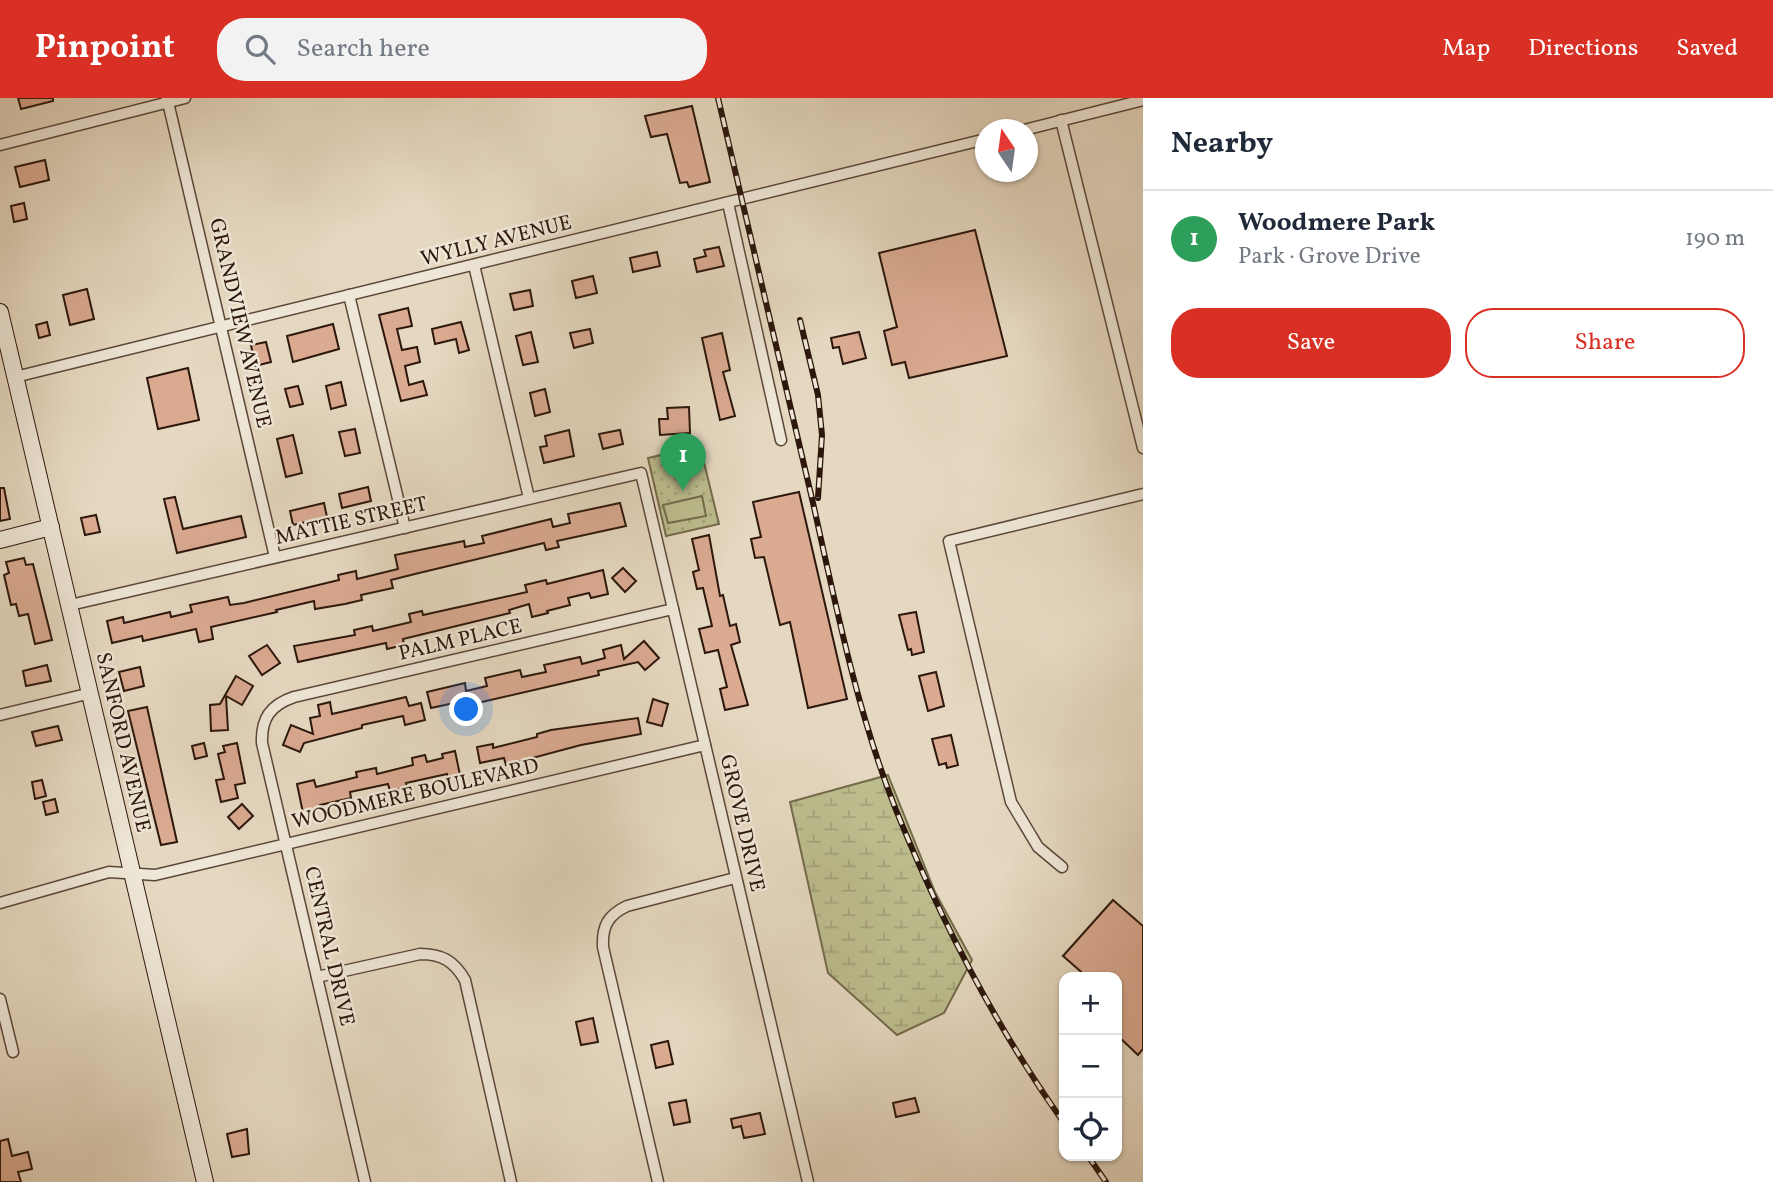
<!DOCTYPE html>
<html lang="en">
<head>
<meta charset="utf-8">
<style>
  body { margin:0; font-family:Vollkorn,serif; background:#f2f2f3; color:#1f2937 }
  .controls { position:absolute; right:21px; bottom:21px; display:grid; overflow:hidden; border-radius:14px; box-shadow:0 2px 5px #0004 }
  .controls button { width:63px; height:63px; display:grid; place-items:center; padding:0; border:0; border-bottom:2px solid #e0e1e3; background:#fff; color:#1f2937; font:35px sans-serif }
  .compass { position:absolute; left:975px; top:21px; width:63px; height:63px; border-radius:50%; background:#fff; box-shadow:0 2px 5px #0004; rotate:347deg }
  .you { position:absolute; left:467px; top:612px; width:24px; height:24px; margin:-18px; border:5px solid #fff; border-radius:50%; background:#1a73e8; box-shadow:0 0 0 10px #1a73e833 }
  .badge { display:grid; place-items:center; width:46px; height:46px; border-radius:50%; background:#d93025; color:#fff; font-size:23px; font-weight:700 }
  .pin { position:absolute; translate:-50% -58px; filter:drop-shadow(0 2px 4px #0008) }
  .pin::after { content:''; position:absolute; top:37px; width:24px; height:21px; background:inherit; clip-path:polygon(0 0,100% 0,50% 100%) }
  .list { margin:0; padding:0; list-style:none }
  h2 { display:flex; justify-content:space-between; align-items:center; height:91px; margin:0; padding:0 28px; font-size:30px }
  h2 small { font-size:23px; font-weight:400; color:#747a83 }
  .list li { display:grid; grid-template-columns:46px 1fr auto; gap:21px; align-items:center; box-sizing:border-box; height:98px; padding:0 28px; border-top:2px solid #e0e1e3 }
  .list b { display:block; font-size:26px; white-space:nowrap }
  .list p { margin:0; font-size:23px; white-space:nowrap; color:#747a83 }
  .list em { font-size:23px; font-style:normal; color:#747a83 }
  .actions { display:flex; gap:14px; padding:21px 28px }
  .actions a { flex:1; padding:16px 0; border:2px solid #d93025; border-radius:28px; text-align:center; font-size:24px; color:#d93025 }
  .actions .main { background:#d93025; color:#fff }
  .icon { flex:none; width:38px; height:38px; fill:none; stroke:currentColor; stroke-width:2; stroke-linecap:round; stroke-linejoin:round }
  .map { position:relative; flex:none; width:1143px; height:1084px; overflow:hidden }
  header { display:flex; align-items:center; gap:42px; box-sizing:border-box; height:98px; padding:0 35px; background:#d93025; color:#fff }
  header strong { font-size:33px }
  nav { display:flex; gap:38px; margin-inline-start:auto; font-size:24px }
  .search { width:490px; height:63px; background:#f2f2f3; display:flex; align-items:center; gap:18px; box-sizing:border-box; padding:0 24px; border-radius:28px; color:#747a83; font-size:26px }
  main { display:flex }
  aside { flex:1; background:#fff }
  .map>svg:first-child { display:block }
  .wetland { fill:url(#wetland-marsh); stroke:#746a4c; stroke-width:2 }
  .park { fill:url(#park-dots); stroke:#746a4c; stroke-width:2 }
  .garden { fill:#bcbc8d; stroke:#746a4c; stroke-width:2 }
  .building { fill:#daaa91; stroke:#2d170c; stroke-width:2 }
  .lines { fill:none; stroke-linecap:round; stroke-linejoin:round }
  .minor-casing { stroke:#5b4739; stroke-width:13 }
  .secondary-casing { stroke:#2d170c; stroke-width:18 }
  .minor { stroke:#eee6d6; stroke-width:10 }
  .secondary { stroke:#eee6d6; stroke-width:16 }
  .rail-casing { stroke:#2d170c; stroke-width:6 }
  .rail { stroke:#eee6d6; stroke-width:3.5; stroke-dasharray:10; stroke-linecap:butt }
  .labels { text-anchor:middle; stroke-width:5; stroke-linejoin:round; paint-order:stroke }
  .street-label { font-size:21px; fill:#2d170c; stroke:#eee6d6 }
</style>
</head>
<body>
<header>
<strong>Pinpoint</strong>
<div class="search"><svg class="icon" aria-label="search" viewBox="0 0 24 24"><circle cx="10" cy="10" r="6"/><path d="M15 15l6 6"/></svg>Search here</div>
<nav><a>Map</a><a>Directions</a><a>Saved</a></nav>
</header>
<main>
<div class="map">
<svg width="1143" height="1084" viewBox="0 0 1143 1084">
  <defs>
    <pattern id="wetland-marsh" width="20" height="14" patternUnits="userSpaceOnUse" patternTransform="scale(1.75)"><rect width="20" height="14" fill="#bcbc8d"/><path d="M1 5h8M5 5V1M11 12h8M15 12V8" fill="none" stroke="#a2a178"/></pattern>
    <pattern id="park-dots" width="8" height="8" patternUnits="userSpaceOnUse" patternTransform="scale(1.75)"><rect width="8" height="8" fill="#bcbc8d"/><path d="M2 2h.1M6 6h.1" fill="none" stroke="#a2a178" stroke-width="1.8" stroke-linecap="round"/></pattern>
  </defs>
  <rect width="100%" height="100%" fill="#e5d8c0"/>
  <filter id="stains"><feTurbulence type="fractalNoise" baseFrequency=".00286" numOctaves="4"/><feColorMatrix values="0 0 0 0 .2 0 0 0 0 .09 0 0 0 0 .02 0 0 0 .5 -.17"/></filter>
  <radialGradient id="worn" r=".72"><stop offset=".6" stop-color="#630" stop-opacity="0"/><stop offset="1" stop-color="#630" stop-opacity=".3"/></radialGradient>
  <polygon class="wetland" points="888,677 935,794 972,862 944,915 897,937 828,875 790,704"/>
  <polygon class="park" points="700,348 719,426 666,438 648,360"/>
  <polygon class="garden" points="702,398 706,418 668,425 663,407"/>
  <g class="building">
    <polygon points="18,0 53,0 53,3 21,11"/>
    <polygon points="692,8 710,84 689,89 687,84 680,85 667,36 651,39 645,18"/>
    <polygon points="45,62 49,82 20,89 15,69"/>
    <polygon points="24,105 27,121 14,124 11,108"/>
    <polygon points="975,132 1007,258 909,280 905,264 892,267 884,233 897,229 879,155"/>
    <polygon points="719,149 724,168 697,174 694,161 706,158 704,152"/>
    <polygon points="657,154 660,168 633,174 630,160"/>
    <polygon points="593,178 597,195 576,200 572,183"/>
    <polygon points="87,191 94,221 70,227 63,197"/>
    <polygon points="530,192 533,208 514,212 510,196"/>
    <polygon points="408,210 412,228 397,231 402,252 417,249 420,264 405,268 409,287 423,283 427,297 401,303 379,217"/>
    <polygon points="47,224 50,237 39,240 36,227"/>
    <polygon points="461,224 469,252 459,255 456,241 435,246 432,231"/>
    <polygon points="333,226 339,251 293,264 287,238"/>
    <polygon points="590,231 593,245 574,250 570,235"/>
    <polygon points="531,234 538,264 523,267 516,238"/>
    <polygon points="859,234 866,260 843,266 839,249 833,250 831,240"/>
    <polygon points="722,235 730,272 723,274 735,318 720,322 702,240"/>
    <polygon points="266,244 271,264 255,268 251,247"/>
    <polygon points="188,270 199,322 158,331 147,280"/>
    <polygon points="341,284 346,307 331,311 326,288"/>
    <polygon points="298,288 303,306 290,309 285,291"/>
    <polygon points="545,291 550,314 535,318 530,295"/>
    <polygon points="689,309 690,335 660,337 659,321 668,321 667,310"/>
    <polygon points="355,331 360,355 345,358 339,334"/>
    <polygon points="569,332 574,358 544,365 540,349 547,348 545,338"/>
    <polygon points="620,332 623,346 603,351 599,336"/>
    <polygon points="293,337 302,375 286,379 277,341"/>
    <polygon points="368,389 371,403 342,410 339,396"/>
    <polygon points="0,390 4,390 10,421 0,423"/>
    <polygon points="799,394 847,601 808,610 790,524 780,527 764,459 755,460 751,441 761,439 753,404"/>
    <polygon points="175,399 183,431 241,418 246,439 177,455 164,401"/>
    <polygon points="324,405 327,419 293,427 290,413"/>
    <polygon points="620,405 626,428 557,443 559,449 546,452 544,445 419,475 391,482 393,490 361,497 362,502 345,506 315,511 314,503 276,512 277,514 211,529 213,541 199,544 196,531 143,543 142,538 112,545 107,523 123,519 124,525 170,514 171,519 192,514 190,507 228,499 230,507 244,505 339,482 338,477 356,473 357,481 398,471 395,457 464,443 465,449 484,445 482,438 551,421 553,429 570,425 568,416"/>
    <polygon points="96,417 100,434 85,437 81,420"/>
    <polygon points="709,437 720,498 723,497 730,528 736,526 740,544 731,547 748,607 725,612 720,591 727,589 718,552 705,555 699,531 712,528 703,490 697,491 693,474 699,472 692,441"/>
    <polygon points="24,460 26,467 33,466 52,542 35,546 28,516 19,518 16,506 11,507 4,477 9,475 6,464"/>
    <polygon points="623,470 636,483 625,494 612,480"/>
    <polygon points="603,472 608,496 591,500 589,495 568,500 570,507 547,513 548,515 532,519 529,506 509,512 510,515 403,541 404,547 387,551 386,545 298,564 294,548 355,537 354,532 372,528 373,533 411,524 409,516 422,513 423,517 527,494 525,487 546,482 547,486"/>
    <polygon points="916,514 924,554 912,557 911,551 908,552 899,517"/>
    <polygon points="644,543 659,560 645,572 638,564 598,573 599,577 460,609 459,604 431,610 427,594 465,585 466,593 487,588 485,580 520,572 522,579 546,574 544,567 580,559 582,566 605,560 603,552 621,547 624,561"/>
    <polygon points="267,547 280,565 262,577 249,558"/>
    <polygon points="47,567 51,583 26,588 23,573"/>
    <polygon points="140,569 144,588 124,593 119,574"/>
    <polygon points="936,574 944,608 928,613 919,578"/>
    <polygon points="236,578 253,588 242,607 226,598 228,632 211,633 210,607 220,606"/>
    <polygon points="406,599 409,608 421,605 425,622 405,627 403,618 362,627 362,630 304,645 300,654 283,647 291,627 313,636 310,620 320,618 318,607 330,604 332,616"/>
    <polygon points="653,601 668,606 662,628 647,624"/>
    <polygon points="147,609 177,744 161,747 128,613"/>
    <polygon points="638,620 641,636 581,647 506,667 504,660 480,665 477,649 493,646 493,650 537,639 537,636 551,632"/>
    <polygon points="58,628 62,642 36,648 32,634"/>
    <polygon points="951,637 958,667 947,670 946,665 939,667 932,641"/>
    <polygon points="204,645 207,658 195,661 192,648"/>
    <polygon points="237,645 245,685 235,687 238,700 221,704 216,682 224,681 218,656 225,654 223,648"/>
    <polygon points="455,653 460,677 448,680 447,676 406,685 407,689 390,693 388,686 350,694 351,700 320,707 321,711 303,715 297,686 314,682 316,689 357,679 356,674 376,670 377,676 413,667 412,660 425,657 427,664 443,660 442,656"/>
    <polygon points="42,682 46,698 35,701 32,684"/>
    <polygon points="55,701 58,714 46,717 43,704"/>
    <polygon points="242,706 253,718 239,731 228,719"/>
    <polygon points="1113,802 1143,828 1143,951 1138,957 1117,937 1117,879 1087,879 1063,858"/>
    <polygon points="593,920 598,944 581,947 576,924"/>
    <polygon points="668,943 673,966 656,970 651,947"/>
    <polygon points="915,1000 919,1014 896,1019 893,1005"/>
    <polygon points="686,1002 690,1024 674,1027 669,1005"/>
    <polygon points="760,1015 765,1036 744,1040 741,1028 733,1030 731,1021"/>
    <polygon points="247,1031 249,1056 232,1059 227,1036"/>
    <polygon points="8,1041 12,1058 28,1054 32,1071 18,1074 21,1084 0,1084 0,1043"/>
  </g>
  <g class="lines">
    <g class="minor-casing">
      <g id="minor">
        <polyline points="167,0 275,459"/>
        <polyline points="1061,22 1143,350"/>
        <polyline points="1024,32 1143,2"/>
        <polyline points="0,47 185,0"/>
        <polyline points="728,105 781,342"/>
        <polyline points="474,167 529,400"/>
        <polyline points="349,197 405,430"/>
        <polyline points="15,279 986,41"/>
        <polyline points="70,507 641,375 808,1084"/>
        <polyline points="0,617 91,595"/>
        <polyline points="1062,769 1038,749 1011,704 949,443 1143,396"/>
        <polyline points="0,805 109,774 155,777 705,647"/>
        <path d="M317 879 420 856C442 856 454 863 465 882L511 1084"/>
        <polyline points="0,901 13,954"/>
        <path d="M365 1084 262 645C261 621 270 607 294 599L673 511"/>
        <path d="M658 1084 603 849C602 828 608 817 627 808L735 780"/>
      </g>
    </g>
    <g class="secondary-casing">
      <g id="secondary">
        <polyline points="0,214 205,1084"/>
        <polyline points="0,442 51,429"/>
      </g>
    </g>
    <use href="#minor" class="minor"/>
    <use href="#secondary" class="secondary"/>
    <g class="rail-casing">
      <g id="rail">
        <path d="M718 0C750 135 781 270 813 405 836 508 857 614 896 712 940 821 996 929 1064 1025"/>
        <polyline points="800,222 818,297 822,337 818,400"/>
        <polyline points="1088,1058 1106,1084"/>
      </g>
    </g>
    <use href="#rail" class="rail"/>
  </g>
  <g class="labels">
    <g class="street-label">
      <text transform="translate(496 142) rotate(-14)" y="7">WYLLY AVENUE</text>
      <text transform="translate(241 225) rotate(77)" y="7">GRANDVIEW AVENUE</text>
      <text transform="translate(351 422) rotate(-13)" y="7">MATTIE STREET</text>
      <text transform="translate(460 541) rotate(-13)" y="7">PALM PLACE</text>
      <text transform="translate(124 644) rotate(77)" y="7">SANFORD AVENUE</text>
      <text transform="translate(415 695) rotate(-13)" y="7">WOODMERE BOULEVARD</text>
      <text transform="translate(743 725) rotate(77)" y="7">GROVE DRIVE</text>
      <text transform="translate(330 848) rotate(77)" y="7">CENTRAL DRIVE</text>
    </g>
  </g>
  <rect width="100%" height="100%" filter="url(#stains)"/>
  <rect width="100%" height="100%" fill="url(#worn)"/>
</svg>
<div class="controls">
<button>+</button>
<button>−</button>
<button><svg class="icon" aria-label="locate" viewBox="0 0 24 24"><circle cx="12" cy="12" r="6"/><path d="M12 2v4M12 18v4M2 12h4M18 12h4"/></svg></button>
</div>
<svg class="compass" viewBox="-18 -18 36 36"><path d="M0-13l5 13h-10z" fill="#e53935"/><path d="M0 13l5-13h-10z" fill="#747a83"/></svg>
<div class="you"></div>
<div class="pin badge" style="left:683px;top:393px;background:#2e9e5b">1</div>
</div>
<aside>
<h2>Nearby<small></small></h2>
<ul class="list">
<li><span class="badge" style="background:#2e9e5b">1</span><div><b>Woodmere Park</b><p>Park · Grove Drive</p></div><em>190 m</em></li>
</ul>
<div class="actions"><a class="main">Save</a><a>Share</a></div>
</aside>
</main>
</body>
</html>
